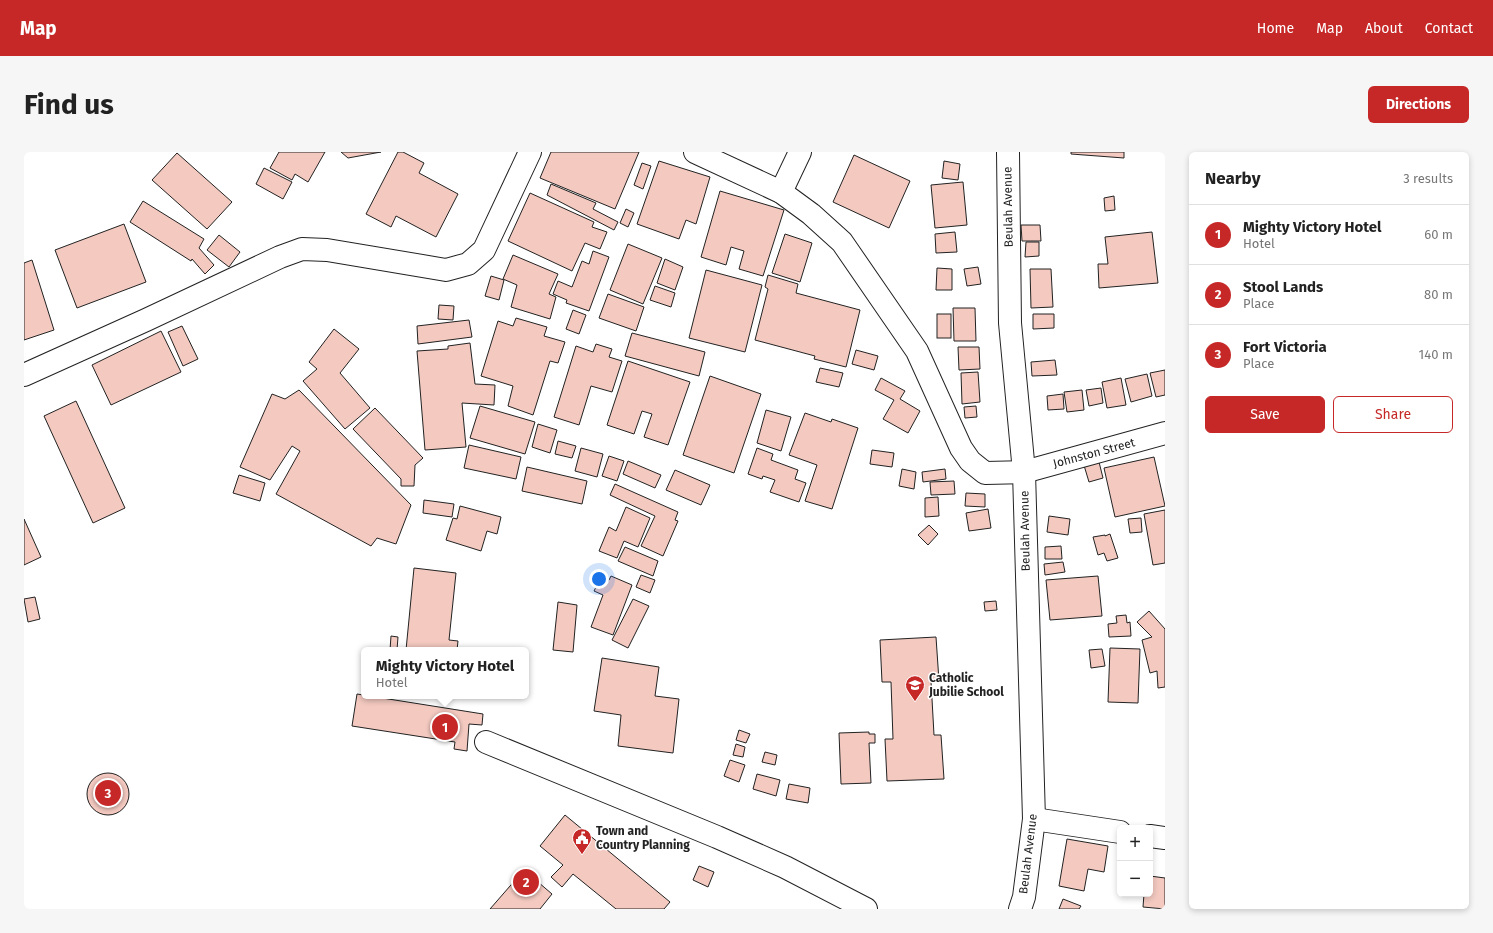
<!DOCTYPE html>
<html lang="en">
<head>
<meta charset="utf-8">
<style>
  body { margin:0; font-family:"Fira Sans",sans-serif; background:#f6f6f6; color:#222 }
  .controls { position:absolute; right:12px; bottom:12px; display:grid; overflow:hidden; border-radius:6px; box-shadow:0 2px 6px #0003 }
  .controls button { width:36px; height:36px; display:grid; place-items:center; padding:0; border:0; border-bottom:1px solid #e0e0e0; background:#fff; color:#222; font:20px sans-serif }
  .you { position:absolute; left:575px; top:427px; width:14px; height:14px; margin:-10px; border:3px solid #fff; border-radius:50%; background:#1a73e8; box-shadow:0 0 0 6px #1a73e833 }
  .badge { display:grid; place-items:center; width:26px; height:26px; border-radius:50%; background:#c62828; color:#fff; font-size:13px; font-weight:700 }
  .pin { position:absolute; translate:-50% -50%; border:2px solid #fff; box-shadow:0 1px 4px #0006 }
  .popup { position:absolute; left:337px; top:495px; width:168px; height:52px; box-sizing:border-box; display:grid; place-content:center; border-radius:6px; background:#fff; filter:drop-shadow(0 1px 3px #0005); font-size:13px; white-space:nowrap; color:#767676 }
  .popup b { font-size:15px; color:#222 }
  .popup::after { content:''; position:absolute; left:50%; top:100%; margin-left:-8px; border:8px solid transparent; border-top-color:#fff }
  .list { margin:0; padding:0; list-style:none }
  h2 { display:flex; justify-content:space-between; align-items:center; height:52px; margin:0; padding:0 16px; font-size:17px }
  h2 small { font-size:13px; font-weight:400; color:#767676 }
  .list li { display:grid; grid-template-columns:26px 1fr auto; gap:12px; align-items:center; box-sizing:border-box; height:60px; padding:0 16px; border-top:1px solid #e0e0e0 }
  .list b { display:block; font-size:15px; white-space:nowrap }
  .list p { margin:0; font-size:13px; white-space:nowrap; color:#767676 }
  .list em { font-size:13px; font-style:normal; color:#767676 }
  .actions { display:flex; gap:8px; padding:12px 16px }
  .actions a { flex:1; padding:9px 0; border:1px solid #c62828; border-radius:6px; text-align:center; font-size:14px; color:#c62828 }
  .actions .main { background:#c62828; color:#fff }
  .map { position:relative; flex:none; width:1141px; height:757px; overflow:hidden; border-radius:6px }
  header { display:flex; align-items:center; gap:24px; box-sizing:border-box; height:56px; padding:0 20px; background:#c62828; color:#fff }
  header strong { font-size:19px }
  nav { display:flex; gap:22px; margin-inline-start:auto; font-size:14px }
  .intro { display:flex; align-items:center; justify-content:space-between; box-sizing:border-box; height:96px; padding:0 24px }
  h1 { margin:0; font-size:28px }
  .button { padding:10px 18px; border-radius:6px; background:#c62828; color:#fff; font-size:14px; font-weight:700 }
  main { display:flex; gap:24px; padding:0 24px }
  aside { flex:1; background:#fff; border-radius:6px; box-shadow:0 2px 6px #0003 }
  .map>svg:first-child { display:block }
  .building { fill:#f3c9c0; stroke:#222 }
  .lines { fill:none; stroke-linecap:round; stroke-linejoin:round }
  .minor-casing { stroke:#222; stroke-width:24 }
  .minor { stroke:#fff; stroke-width:22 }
  .labels { text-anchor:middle; stroke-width:3; stroke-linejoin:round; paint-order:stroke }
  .street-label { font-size:12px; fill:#222; stroke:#fff }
  .poi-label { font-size:12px; font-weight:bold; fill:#222; stroke:#fff; text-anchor:start }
</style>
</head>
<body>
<header>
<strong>Map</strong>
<nav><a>Home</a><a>Map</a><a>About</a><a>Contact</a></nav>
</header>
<div class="intro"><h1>Find us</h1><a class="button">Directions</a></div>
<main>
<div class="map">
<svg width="1141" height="757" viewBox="0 0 1141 757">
  <rect width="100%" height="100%" fill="#fff"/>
  <g class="building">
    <polygon points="255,0 301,0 284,30 271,22 268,28 246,16"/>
    <polygon points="317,0 357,0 324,6"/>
    <polygon points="374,0 379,0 400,11 395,21 434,42 412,85 372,64 367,75 342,62"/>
    <polygon points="527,0 615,0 591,57 516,26"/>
    <polygon points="1047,0 1100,0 1100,6 1047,2"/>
    <polygon points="153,1 208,50 183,77 128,28"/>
    <polygon points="830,3 886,29 865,76 809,50"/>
    <polygon points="635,9 686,25 672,72 662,68 655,87 613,72"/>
    <polygon points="920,9 936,12 934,28 918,26"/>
    <polygon points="618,11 627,14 619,37 610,33"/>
    <polygon points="240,16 268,30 259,47 232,32"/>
    <polygon points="939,30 943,73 911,76 907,33"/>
    <polygon points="527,32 572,51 569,57 594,70 590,78 523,43"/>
    <polygon points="696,39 760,58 739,124 715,117 720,99 707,95 702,113 677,105"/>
    <polygon points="506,41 570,70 568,75 583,80 576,97 561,91 548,119 484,89"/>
    <polygon points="1090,44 1091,58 1081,59 1080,46"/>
    <polygon points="119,49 180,87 175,96 190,113 181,122 168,107 167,109 106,70"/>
    <polygon points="602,57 610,61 604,75 596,71"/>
    <polygon points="100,72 122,130 53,156 31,98"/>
    <polygon points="997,73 1016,73 1017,89 998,89"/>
    <polygon points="931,80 933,100 912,101 911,82"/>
    <polygon points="1128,80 1134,131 1075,136 1074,112 1084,112 1081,85"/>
    <polygon points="761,82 788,91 776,130 748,121"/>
    <polygon points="195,83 216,100 205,115 183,98"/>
    <polygon points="1002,90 1015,90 1015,104 1001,105"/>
    <polygon points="604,92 638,106 619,152 586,138"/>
    <polygon points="569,99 585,105 565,159 542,151 543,148 529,142 534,129 548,135 558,109 565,112"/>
    <polygon points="489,103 534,122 525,142 532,145 526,167 487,155 493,133 479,127"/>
    <polygon points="641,107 659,115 651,138 633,131"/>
    <polygon points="8,108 30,178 0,188 0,111"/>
    <polygon points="954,115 957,132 943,134 940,117"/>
    <polygon points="913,116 928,117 928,138 912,138"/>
    <polygon points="1006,117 1027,117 1029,155 1007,156"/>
    <polygon points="682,118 738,133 721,200 665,186"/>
    <polygon points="744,123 774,132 772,141 836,158 822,215 790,207 791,204 731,188 744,137 741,135"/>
    <polygon points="467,124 480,128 475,148 461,144"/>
    <polygon points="631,134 651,141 647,155 626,148"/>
    <polygon points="584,142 620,155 612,179 575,166"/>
    <polygon points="415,153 430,154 429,168 414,167"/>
    <polygon points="929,156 951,156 952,189 930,189"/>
    <polygon points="549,158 562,163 555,182 542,177"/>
    <rect x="913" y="162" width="14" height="24"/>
    <polygon points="1009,162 1030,162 1030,176 1009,177"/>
    <polygon points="492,166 523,175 520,184 541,190 534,211 526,209 509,263 484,254 489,234 457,224 474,169 489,174"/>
    <polygon points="445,168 448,185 394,192 393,174"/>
    <polygon points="158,174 174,207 159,214 144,180"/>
    <polygon points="310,177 335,197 316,221 346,256 321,277 279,229 293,217 285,210"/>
    <polygon points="137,179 157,220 87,253 68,213"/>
    <polygon points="608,181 681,200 675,224 601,204"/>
    <polygon points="446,191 451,232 471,233 470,253 438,251 442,295 401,298 393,199 424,197 424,194"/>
    <polygon points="572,192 588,197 585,205 598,209 588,240 567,234 555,273 530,265 552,194 569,200"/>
    <polygon points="934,195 955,195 956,217 935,218"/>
    <polygon points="832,198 854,204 850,218 828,212"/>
    <polygon points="1031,208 1033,223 1008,224 1007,210"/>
    <polygon points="604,209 666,230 644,293 620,285 628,262 618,259 610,282 583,273"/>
    <polygon points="796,216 819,221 815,235 792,230"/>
    <polygon points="1141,218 1141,243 1132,245 1126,221"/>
    <polygon points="954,220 956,250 938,252 937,221"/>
    <polygon points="1123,222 1128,244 1107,250 1101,227"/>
    <polygon points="686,224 737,242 710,321 659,303"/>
    <polygon points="857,226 881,239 876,247 896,259 884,281 859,267 870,248 851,238"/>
    <polygon points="1097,226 1102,253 1083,256 1078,230"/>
    <polygon points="1077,236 1079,251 1065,254 1062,238"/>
    <polygon points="275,238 387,353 372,392 353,386 347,394 252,342 276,299 268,294 246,328 216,315 248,242 261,247"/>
    <polygon points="1058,238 1060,258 1043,260 1040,240"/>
    <polygon points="1039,242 1040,257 1024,258 1023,244"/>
    <polygon points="52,249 101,356 69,371 20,264"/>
    <polygon points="456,254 511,270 501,302 446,286"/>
    <polygon points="952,254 953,265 941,266 940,255"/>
    <polygon points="351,256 399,306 391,313 390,334 377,334 377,327 329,277"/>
    <polygon points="742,258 767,265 757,299 733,291"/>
    <polygon points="781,261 807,270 808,267 834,276 808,357 781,349 793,313 765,303"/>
    <polygon points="514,272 533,278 526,301 508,295"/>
    <polygon points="534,289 552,294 548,306 531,302"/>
    <polygon points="445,293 497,305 492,327 440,316"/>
    <polygon points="557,296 579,302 573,325 551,319"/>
    <polygon points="733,296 749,302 747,308 774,318 771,327 782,331 775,350 746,340 751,328 739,324 738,327 724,322"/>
    <polygon points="848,298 870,301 868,315 846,312"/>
    <polygon points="585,304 600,309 593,329 578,324"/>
    <polygon points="1130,305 1141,354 1091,365 1080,316"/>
    <polygon points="1074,306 1079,326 1065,330 1059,310"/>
    <polygon points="604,309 637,323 631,336 599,322"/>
    <polygon points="503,315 563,329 558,352 498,339"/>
    <polygon points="878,317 892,320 890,337 875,334"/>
    <polygon points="921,317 922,327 899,330 898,320"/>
    <polygon points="651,318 686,333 677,353 642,338"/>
    <polygon points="215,323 241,331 236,349 209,341"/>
    <polygon points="930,329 931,342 907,343 906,330"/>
    <polygon points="591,332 654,360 651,368 654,369 639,404 617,394 631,364 586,343"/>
    <polygon points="942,341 961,342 961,355 941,354"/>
    <polygon points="914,345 915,364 901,365 901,346"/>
    <polygon points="400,348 430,352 428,365 399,361"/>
    <polygon points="436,354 477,365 473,382 463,379 457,399 422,388 429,366 433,367"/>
    <polygon points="602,355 626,366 614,395 600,389 593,406 575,399 585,375 592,379"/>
    <polygon points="964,357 967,376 945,379 942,361"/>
    <polygon points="1141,358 1141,411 1129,413 1120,362"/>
    <polygon points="1025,364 1046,367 1044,383 1023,380"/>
    <polygon points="1117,366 1118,380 1106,381 1104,367"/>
    <polygon points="0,367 17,405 0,413"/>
    <polygon points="905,373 914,382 904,393 894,383"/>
    <polygon points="1086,382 1094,406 1083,409 1080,401 1074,403 1069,385 1081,383 1081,384"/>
    <polygon points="1037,394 1038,407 1021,407 1021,395"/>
    <polygon points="601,395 634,409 629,424 594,409"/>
    <polygon points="1039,410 1041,420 1021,423 1020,412"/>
    <polygon points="390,416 432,421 425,488 434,489 433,498 382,498"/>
    <polygon points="617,423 631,428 626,441 612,435"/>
    <polygon points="587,424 608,433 589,483 567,475 579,443 570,439 577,425 585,428"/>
    <polygon points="1074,424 1078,464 1026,468 1022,428"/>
    <polygon points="11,445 16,467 4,470 0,447"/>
    <polygon points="609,447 625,454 604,496 588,488"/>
    <polygon points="972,449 973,458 961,459 960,450"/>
    <polygon points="534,450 553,453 549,500 529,498"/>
    <polygon points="1125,459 1141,477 1141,535 1134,536 1133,519 1126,521 1118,488 1128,485 1113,470"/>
    <polygon points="1102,463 1103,471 1106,470 1107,484 1085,485 1084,472 1093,471 1092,464"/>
    <polygon points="367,484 374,485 373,498 366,498"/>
    <polygon points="912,485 915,529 907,529 910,583 917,583 920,627 863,629 861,587 869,587 867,530 858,530 856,488"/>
    <polygon points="1086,496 1116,497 1114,551 1084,550"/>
    <polygon points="1078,497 1081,514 1067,516 1065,498"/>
    <polygon points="578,506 635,515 631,544 655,547 649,601 594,594 597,563 570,559"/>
    <polygon points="333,542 459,562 458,573 445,572 443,599 430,597 431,590 328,574"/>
    <polygon points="715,578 726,582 722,591 712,588"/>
    <polygon points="845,580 845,582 851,582 851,591 845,591 847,631 817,632 815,581"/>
    <polygon points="712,592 721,595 719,605 709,603"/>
    <polygon points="741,600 753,603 751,613 738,610"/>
    <polygon points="706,608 721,613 715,630 700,624"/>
    <circle cx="84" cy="642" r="21"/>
    <polygon points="733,622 756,628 752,644 729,637"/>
    <polygon points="765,632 786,636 784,651 762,647"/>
    <polygon points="541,663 646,750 640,757 592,757 549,722 538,735 527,725 539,713 516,694"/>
    <polygon points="1043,687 1084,694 1080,720 1064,717 1060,739 1035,734"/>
    <polygon points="675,714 690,720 684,735 669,728"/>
    <polygon points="500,718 528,742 516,757 466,757"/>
    <polygon points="1126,724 1141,726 1141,757 1119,755 1120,742 1126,742"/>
    <polygon points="1039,747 1057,754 1055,757 1035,757"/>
  </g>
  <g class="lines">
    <g class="minor-casing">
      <g id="minor">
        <polyline points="671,0 757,40 787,62 818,90 893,199 937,296 946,309 961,321 1000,320 1141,281"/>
        <polyline points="984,0 986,171 1000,320 1010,667 1000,745 996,757"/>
        <polyline points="757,40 776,0"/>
        <polyline points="0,223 122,168 256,105 278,97 303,98 422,118 444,112 460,98 506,0"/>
        <polyline points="462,590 693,685 761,715 842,757"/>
        <polyline points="1010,667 1096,680"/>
        <polyline points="1126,684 1141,686"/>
      </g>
    </g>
    <use href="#minor" class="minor"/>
  </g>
  <defs>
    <g id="school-pin" transform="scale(1)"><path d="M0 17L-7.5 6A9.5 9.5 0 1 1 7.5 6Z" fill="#c62828" stroke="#fff"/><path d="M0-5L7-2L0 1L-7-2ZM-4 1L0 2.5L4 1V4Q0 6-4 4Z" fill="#fff"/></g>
    <g id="civic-pin" transform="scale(1)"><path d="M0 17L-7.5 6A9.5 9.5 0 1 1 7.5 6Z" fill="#c62828" stroke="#fff"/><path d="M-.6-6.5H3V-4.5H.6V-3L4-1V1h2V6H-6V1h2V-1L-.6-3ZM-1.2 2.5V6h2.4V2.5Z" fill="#fff"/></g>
  </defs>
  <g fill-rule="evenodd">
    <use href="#school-pin" x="891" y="533"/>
    <use href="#civic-pin" x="558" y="686"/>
  </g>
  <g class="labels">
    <g class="street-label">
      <text transform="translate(984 55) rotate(-91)" y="4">Beulah Avenue</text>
      <text transform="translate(1070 301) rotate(-15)" y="4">Johnston Street</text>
      <text transform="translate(1001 379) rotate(-91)" y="4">Beulah Avenue</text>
      <text transform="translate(1004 702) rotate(-83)" y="4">Beulah Avenue</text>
    </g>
    <g class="poi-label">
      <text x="905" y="530">Catholic<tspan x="905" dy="14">Jubilie School</tspan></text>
      <text x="572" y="683">Town and<tspan x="572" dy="14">Country Planning</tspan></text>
    </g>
  </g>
</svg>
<div class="controls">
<button>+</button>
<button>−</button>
</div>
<div class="you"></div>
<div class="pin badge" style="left:421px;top:575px">1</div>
<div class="popup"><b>Mighty Victory Hotel</b>Hotel</div>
<div class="pin badge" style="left:502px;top:730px">2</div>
<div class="pin badge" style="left:84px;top:641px">3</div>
</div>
<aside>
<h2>Nearby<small>3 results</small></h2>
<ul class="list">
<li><span class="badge">1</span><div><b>Mighty Victory Hotel</b><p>Hotel</p></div><em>60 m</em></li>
<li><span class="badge">2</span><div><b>Stool Lands</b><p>Place</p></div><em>80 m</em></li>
<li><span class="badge">3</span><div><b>Fort Victoria</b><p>Place</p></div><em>140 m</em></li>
</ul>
<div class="actions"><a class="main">Save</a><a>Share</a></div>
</aside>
</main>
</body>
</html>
